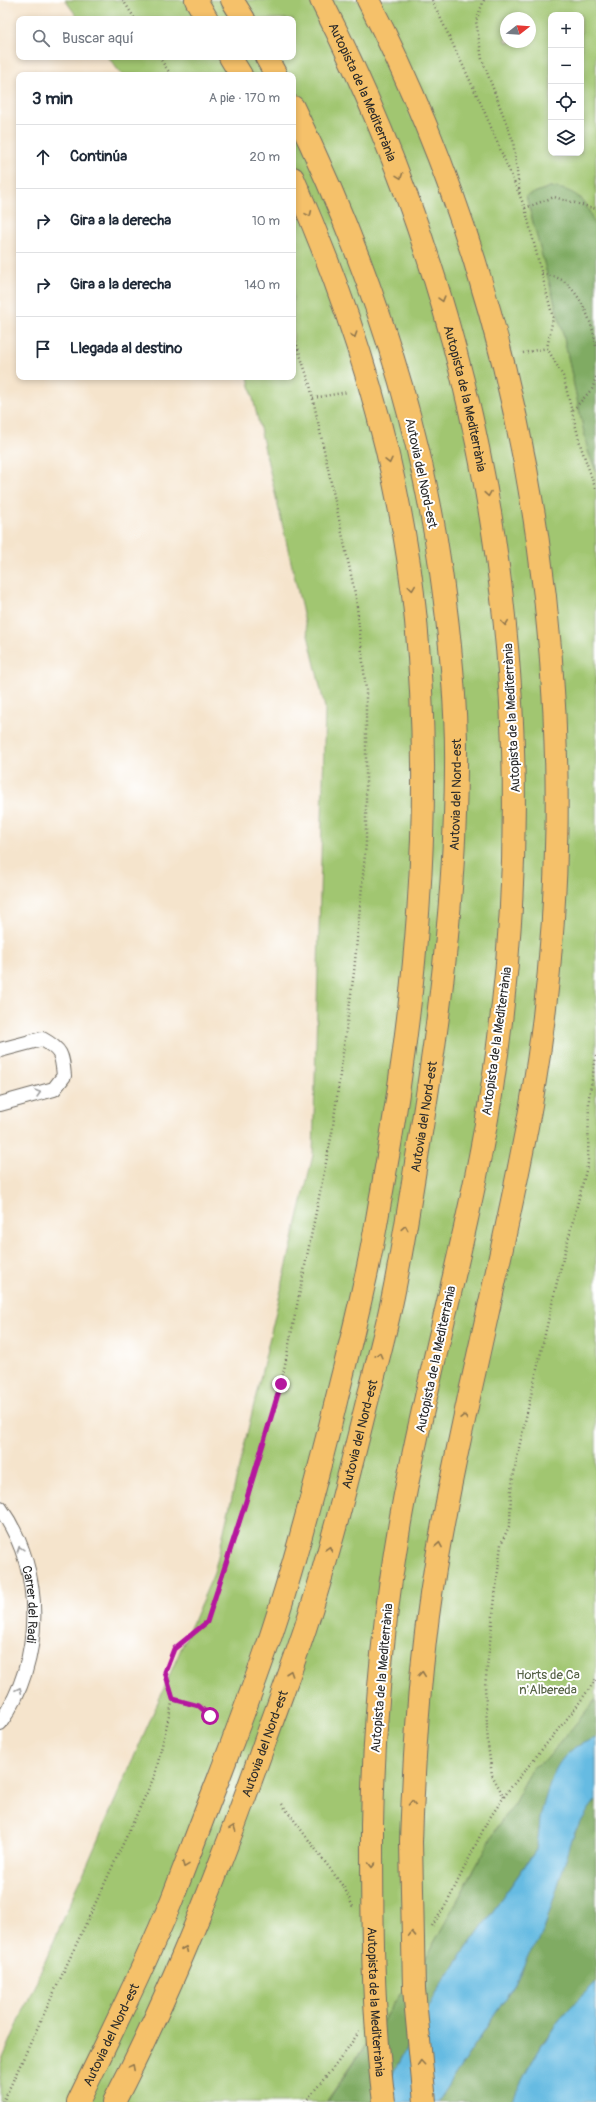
<!DOCTYPE html>
<html lang="es">
<head>
<meta charset="utf-8">
<style>
  body { margin:0; font-family:Pangolin,sans-serif; background:#f2f2f3; color:#1f2937 }
  .controls { position:absolute; right:12px; top:12px; display:grid; overflow:hidden; border-radius:8px; box-shadow:0 2px 6px #0003 }
  .controls button { width:36px; height:36px; display:grid; place-items:center; padding:0; border:0; border-bottom:1px solid #e0e1e3; background:#fff; color:#1f2937; font:20px sans-serif }
  .compass { position:absolute; left:500px; top:12px; width:36px; height:36px; border-radius:50%; background:#fff; box-shadow:0 2px 6px #0003; rotate:73deg }
  .stop { position:absolute; width:12px; height:12px; margin:-9px; border:3px solid #b5179e; border-radius:50%; background:#fff }
  .stop.end { background:#b5179e; border-color:#fff; box-shadow:0 1px 4px #0008 }
  .list { margin:0; padding:0; list-style:none }
  h2 { display:flex; justify-content:space-between; align-items:center; height:52px; margin:0; padding:0 16px; font-size:17px }
  h2 small { font-size:13px; font-weight:400; color:#747a83 }
  .list li { display:grid; grid-template-columns:26px 1fr auto; gap:12px; align-items:center; box-sizing:border-box; height:64px; padding:0 16px; border-top:1px solid #e0e1e3 }
  .list b { display:block; font-size:15px; white-space:nowrap }
  .list em { font-size:13px; font-style:normal; color:#747a83 }
  .icon { flex:none; width:22px; height:22px; fill:none; stroke:currentColor; stroke-width:2; stroke-linecap:round; stroke-linejoin:round }
  .map { position:relative; flex:none; width:596px; height:2102px; overflow:hidden }
  .search { position:absolute; background:#fff; box-shadow:0 2px 6px #0003; left:16px; top:16px; width:280px; height:44px; display:flex; align-items:center; gap:10px; box-sizing:border-box; padding:0 14px; border-radius:8px; color:#747a83; font-size:15px }
  .panel { position:absolute; background:#fff; box-shadow:0 2px 6px #0003; left:16px; top:72px; width:280px; height:308px; border-radius:8px }
  .map>svg:first-child { display:block }
  .green { fill:#a1c671; stroke:#66784e; fill-rule:evenodd }
  .forest { fill:#80ab63; stroke:#566b47 }
  .water { fill:#66bbe2; stroke:#487386 }
  .lines { fill:none; stroke-linecap:round; stroke-linejoin:round }
  .minor-casing { stroke:#726c63; stroke-width:16 }
  .motorway-casing { stroke:#726c63; stroke-width:24 }
  .path { stroke:#726c63; stroke-width:2.5; stroke-dasharray:1 3; stroke-linecap:butt }
  .minor { stroke:#fff; stroke-width:14 }
  .motorway { stroke:#f5c16b; stroke-width:22 }
  .motorway-bridge-casing { stroke:#726c63; stroke-width:24; stroke-linecap:butt }
  .motorway-bridge { stroke:#f5c16b; stroke-width:22 }
  .oneway { stroke:#90764b }
  .oneway2 { stroke:#a0a0a0 }
  .route { stroke:#b5179e; stroke-width:5 }
  .labels { text-anchor:middle; stroke-width:4; stroke-linejoin:round; paint-order:stroke }
  .street-label { font-size:13px; fill:#2b2b2b; stroke:#fff }
  .park-label { font-size:13px; fill:#546144; stroke:#fff }
</style>
</head>
<body>
<div class="map">
<svg width="596" height="2102" viewBox="0 0 596 2102">
  <rect width="100%" height="100%" fill="#fff"/>
  <filter id="ink" filterUnits="userSpaceOnUse"><feTurbulence type="fractalNoise" baseFrequency=".025" numOctaves="2"/><feDisplacementMap in="SourceGraphic" scale="8" xChannelSelector="R" yChannelSelector="G"/><feConvolveMatrix kernelMatrix="1 2 1 2 8 2 1 2 1" color-interpolation-filters="sRGB"/></filter>
  <filter id="wash" filterUnits="userSpaceOnUse"><feTurbulence type="fractalNoise" baseFrequency=".012" numOctaves="4" result="noise"/><feDisplacementMap in="SourceGraphic" scale="16" xChannelSelector="R" yChannelSelector="G"/><feGaussianBlur stdDeviation="0.9" result="paint"/><feColorMatrix in="noise" values="0 0 0 0 0 0 0 0 0 0 0 0 0 0 0 0 0 1.4 0 .05"/><feComposite in="paint" operator="in"/></filter>
  <g filter="url(#wash)">
    <rect width="100%" height="100%" fill="#f5e4cc"/>
    <path class="green" d="M65 0H596V230L589 211 581 198 550 187 526 196 563 333 588 451 596 471V1699L546 1760 532 1768 512 1808 502 1819 429 1952 326 2102H0V2065L214 1573 313 1155 325 708 248 377H293V75H122L108 57H293V19H79ZM551 15H581V153H551ZM506 18H530V42H506Z"/>
    <g class="forest">
      <path d="M550 187C580 190 588 203 596 230V471L588 451 563 333 526 196Z"/>
      <polygon points="596,1699 596,1738 575,1747 540,1818 539,1836 536,1850 436,1992 393,2073 372,2102 327,2102 429,1952 502,1819 512,1808 532,1768 546,1760"/>
      <path d="M596 1800V1982L564 2014 544 2041 512 2102H437L515 1984 528 1956 544 1930C558 1887 564 1836 596 1800Z"/>
    </g>
    <g class="water">
      <path d="M596 1738V1800L589 1809 574 1833 544 1930 537 1944 528 1956 515 1984 437 2102H372L393 2073 436 1992 536 1850C538 1840 539 1831 540 1820 541 1812 544 1803 546 1796 555 1764 564 1749 596 1738Z"/>
      <path d="M596 1982V2102H512C525 2071 543 2042 563 2015 572 2003 586 1993 596 1982Z"/>
    </g>
  </g>
  <g filter="url(#ink)">
    <g class="lines">
      <g class="minor-casing">
        <g id="minor">
          <path d="M0 1050 42 1039C62 1050 62 1055 64 1076L54 1089 0 1104"/>
          <path id="s1" d="M0 1508C45 1571 44 1661 0 1723"/>
        </g>
      </g>
      <g class="motorway-casing">
        <g id="motorway">
          <polyline points="196,0 207,19"/>
          <polyline points="232,0 244,19"/>
          <path id="s2" d="M321 0C495 341 550 718 491 1095 469 1231 430 1364 404 1500 384 1607 374 1717 372 1826"/>
          <path d="M368 0C539 331 595 739 531 1105 503 1261 461 1413 435 1569 420 1659 414 1751 411 1842"/>
          <polyline points="230,57 241,75"/>
          <polyline points="266,57 276,75"/>
          <path id="s3" d="M78 2102C110 2036 143 1970 171 1902 187 1861 202 1820 218 1780 238 1727 259 1674 276 1620 297 1556 313 1491 330 1426 341 1380 353 1335 363 1289 371 1257 376 1223 382 1191 416 1002 434 812 416 621 401 468 355 318 293 178"/>
          <path id="s4" d="M114 2102C173 1989 220 1867 263 1747 277 1707 292 1668 305 1629 330 1553 349 1475 368 1398 377 1364 386 1330 393 1296 402 1252 409 1207 416 1163 438 1033 455 901 456 769 457 704 450 636 441 572 418 409 365 255 293 107"/>
        </g>
      </g>
      <g class="path">
        <polyline points="123,0 135,19"/>
        <polyline points="432,0 482,106 525,208 553,318 547,348 563,376 581,447 596,490"/>
        <polyline points="484,0 476,21 482,59 513,141 520,195"/>
        <polyline points="159,57 171,75"/>
        <polyline points="525,208 554,197 596,209"/>
        <path d="M542 273C548 275 557 277 562 280 581 293 593 324 596 346"/>
        <polyline points="523,353 547,348"/>
        <polyline points="313,398 348,392"/>
        <polyline points="573,410 592,389 596,377"/>
        <polyline points="173,1699 199,1707 210,1716"/>
        <polyline points="504,1797 492,1775 488,1745 485,1686 501,1544 510,1524 511,1489 518,1452 557,1282 588,1163 589,1097 596,1056"/>
        <polyline points="282,1804 345,1889 353,1907"/>
        <polyline points="432,1926 447,1903 487,1822 508,1791 574,1710 596,1679"/>
        <polyline points="3,2102 155,1775 173,1699 165,1673 174,1649 207,1622 246,1501 281,1384 332,1133 354,972 366,843 366,690 356,598 310,385 293,333"/>
        <polyline points="305,2102 338,2062 359,2032"/>
      </g>
      <use href="#minor" class="minor"/>
      <use href="#motorway" class="motorway"/>
      <g class="motorway-bridge-casing">
        <g id="motorway-bridge">
          <path id="s5" d="M372 1826C372 1918 372 2011 384 2102"/>
          <polyline points="411,1842 414,1989 425,2102"/>
        </g>
      </g>
      <use href="#motorway-bridge" class="motorway-bridge"/>
    </g>
    <defs><path id="oneway-chevron" d="M-2-3.5L2.5 0L-2 3.5" fill="none" stroke-width="1.6" stroke-linecap="round" stroke-linejoin="round"/></defs>
    <g class="oneway">
      <use href="#oneway-chevron" transform="translate(400 176) rotate(70)"/>
      <use href="#oneway-chevron" transform="translate(309 214) rotate(66)"/>
      <use href="#oneway-chevron" transform="translate(442 299) rotate(74)"/>
      <use href="#oneway-chevron" transform="translate(354 335) rotate(72)"/>
      <use href="#oneway-chevron" transform="translate(389 461) rotate(77)"/>
      <use href="#oneway-chevron" transform="translate(488 494) rotate(81)"/>
      <use href="#oneway-chevron" transform="translate(412 588) rotate(82)"/>
      <use href="#oneway-chevron" transform="translate(505 623) rotate(84)"/>
      <use href="#oneway-chevron" transform="translate(405 1228) rotate(-80)"/>
      <use href="#oneway-chevron" transform="translate(379 1355) rotate(-76)"/>
      <use href="#oneway-chevron" transform="translate(464 1417) rotate(-78)"/>
      <use href="#oneway-chevron" transform="translate(439 1545) rotate(-80)"/>
      <use href="#oneway-chevron" transform="translate(329 1549) rotate(-74)"/>
      <use href="#oneway-chevron" transform="translate(290 1673) rotate(-71)"/>
      <use href="#oneway-chevron" transform="translate(422 1674) rotate(-84)"/>
      <use href="#oneway-chevron" transform="translate(412 1803) rotate(-89)"/>
      <use href="#oneway-chevron" transform="translate(233 1828) rotate(-69)"/>
      <use href="#oneway-chevron" transform="translate(185 1865) rotate(111)"/>
      <use href="#oneway-chevron" transform="translate(372 1865) rotate(90)"/>
      <use href="#oneway-chevron" transform="translate(412 1934) rotate(-92)"/>
      <use href="#oneway-chevron" transform="translate(185 1949) rotate(-67)"/>
      <use href="#oneway-chevron" transform="translate(421 2063) rotate(-95)"/>
      <use href="#oneway-chevron" transform="translate(132 2067) rotate(-62)"/>
    </g>
    <g class="oneway2">
      <use href="#oneway-chevron" transform="translate(38 1093) rotate(-16)"/>
      <use href="#oneway-chevron" transform="translate(20 1549) rotate(-108)"/>
      <use href="#oneway-chevron" transform="translate(19 1690) rotate(-65)"/>
    </g>
  </g>
  <g class="lines" filter="url(#ink)">
    <polyline class="route" points="210,1716 199,1706 173,1699 165,1672 174,1649 207,1622 246,1501 281,1384"/>
  </g>
  <g class="labels">
    <g class="street-label">
      <text dy="5" stroke="none"><textPath href="#s2" startOffset="101">Autopista de la Mediterrània</textPath></text>
      <text dy="5" stroke="none"><textPath href="#s2" startOffset="425">Autopista de la Mediterrània</textPath></text>
      <text transform="translate(422 473) rotate(78)" y="5">Autovia del Nord-est</text>
      <text transform="translate(511 718) rotate(-93)" y="5">Autopista de la Mediterrània</text>
      <text dy="5" stroke="none"><textPath href="#s4" startOffset="1361">Autovia del Nord-est</textPath></text>
      <text transform="translate(496 1041) rotate(-82)" y="5">Autopista de la Mediterrània</text>
      <text dy="5" stroke="none"><textPath href="#s4" startOffset="1037">Autovia del Nord-est</textPath></text>
      <text transform="translate(435 1359) rotate(-78)" y="5">Autopista de la Mediterrània</text>
      <text dy="5" stroke="none"><textPath href="#s4" startOffset="713">Autovia del Nord-est</textPath></text>
      <text dy="5" stroke="none"><textPath href="#s1" startOffset="103">Carrer del Radi</textPath></text>
      <text transform="translate(381 1678) rotate(-85)" y="5">Autopista de la Mediterrània</text>
      <text dy="5" stroke="none"><textPath href="#s4" startOffset="389">Autovia del Nord-est</textPath></text>
      <text dy="5" stroke="none"><textPath href="#s5" startOffset="176">Autopista de la Mediterrània</textPath></text>
      <text dy="5" stroke="none"><textPath href="#s3" startOffset="75">Autovia del Nord-est</textPath></text>
    </g>
    <g class="park-label">
      <text x="548" y="1679">Horts de Ca<tspan x="548" dy="15">n'Albereda</tspan></text>
    </g>
  </g>
</svg>
<div class="controls">
<button>+</button>
<button>−</button>
<button><svg class="icon" aria-label="locate" viewBox="0 0 24 24"><circle cx="12" cy="12" r="6"/><path d="M12 2v4M12 18v4M2 12h4M18 12h4"/></svg></button>
<button><svg class="icon" aria-label="layers" viewBox="0 0 24 24"><path d="M12 4l9 5-9 5-9-5zM3 14l9 5 9-5"/></svg></button>
</div>
<svg class="compass" viewBox="-18 -18 36 36"><path d="M0-13l5 13h-10z" fill="#e53935"/><path d="M0 13l5-13h-10z" fill="#747a83"/></svg>
<div class="stop" style="left:210px;top:1716px"></div>
<div class="stop end" style="left:281px;top:1384px"></div>
<div class="search"><svg class="icon" aria-label="search" viewBox="0 0 24 24"><circle cx="10" cy="10" r="6"/><path d="M15 15l6 6"/></svg>Buscar aquí</div>
<section class="panel">
<h2>3 min<small>A pie · 170 m</small></h2>
<ul class="list">
<li><svg class="icon" aria-label="ahead" viewBox="0 0 24 24"><path d="M12 20V5M6 11l6-6 6 6"/></svg><div><b>Continúa</b></div><em>20 m</em></li>
<li><svg class="icon" aria-label="right" viewBox="0 0 24 24"><path d="M7 20v-9h11M14 6l5 5-5 5"/></svg><div><b>Gira a la derecha</b></div><em>10 m</em></li>
<li><svg class="icon" aria-label="right" viewBox="0 0 24 24"><path d="M7 20v-9h11M14 6l5 5-5 5"/></svg><div><b>Gira a la derecha</b></div><em>140 m</em></li>
<li><svg class="icon" aria-label="arrive" viewBox="0 0 24 24"><path d="M6 21V4h12l-3 4 3 4H6"/></svg><div><b>Llegada al destino</b></div></li>
</ul>
</section>
</div>
</body>
</html>
